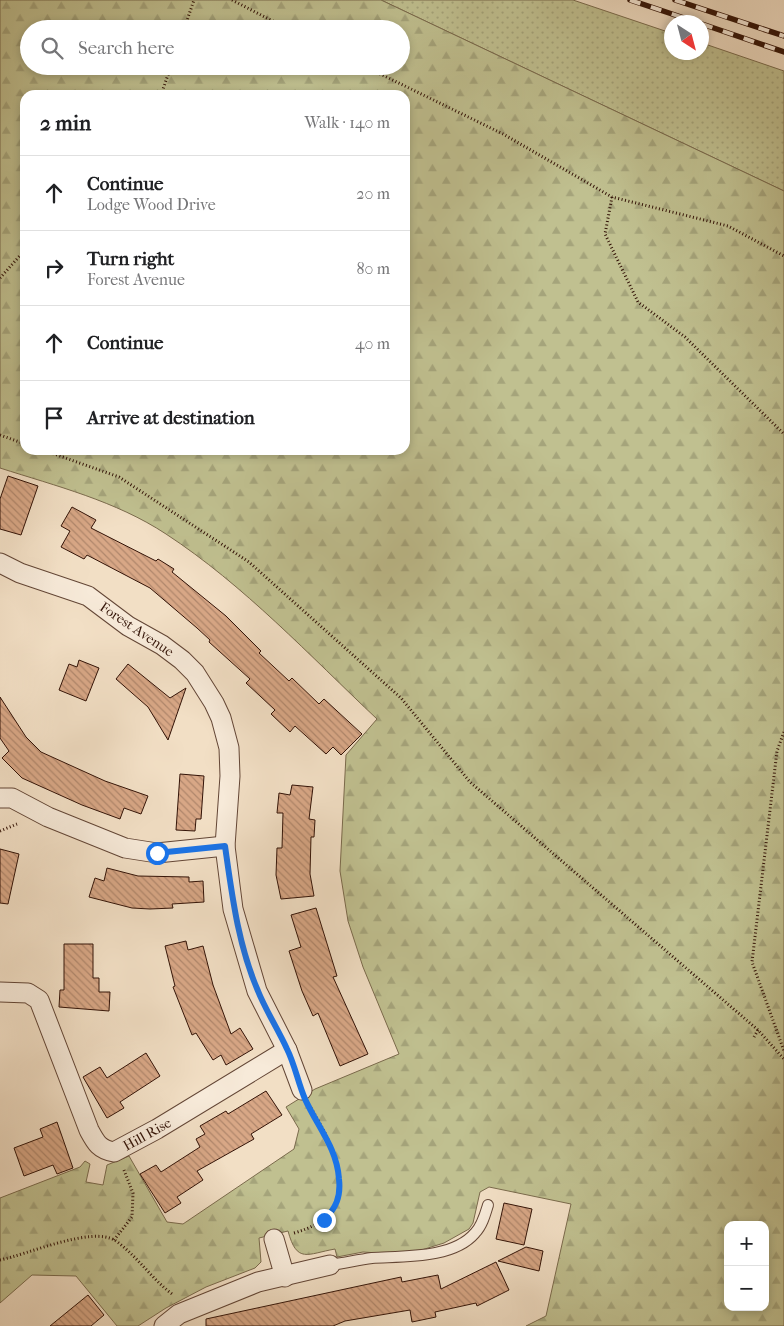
<!DOCTYPE html>
<html lang="en">
<head>
<meta charset="utf-8">
<style>
  body { margin:0; font-family:"IM FELL French Canon",serif; background:#f6f6f6; color:#202124 }
  .controls { position:absolute; right:15px; bottom:15px; display:grid; overflow:hidden; border-radius:10px; box-shadow:0 2px 8px #0003 }
  .controls button { width:45px; height:45px; display:grid; place-items:center; padding:0; border:0; border-bottom:1px solid #e0e0e0; background:#fff; color:#202124; font:25px sans-serif }
  .compass { position:absolute; left:664px; top:15px; width:45px; height:45px; border-radius:50%; background:#fff; box-shadow:0 2px 8px #0003; rotate:144deg }
  .stop { position:absolute; width:15px; height:15px; margin:-11px; border:4px solid #1a73e8; border-radius:50%; background:#fff }
  .stop.end { background:#1a73e8; border-color:#fff; box-shadow:0 1px 5px #0008 }
  .list { margin:0; padding:0; list-style:none }
  h2 { display:flex; justify-content:space-between; align-items:center; height:65px; margin:0; padding:0 20px; font-size:21px }
  h2 small { font-size:16px; font-weight:400; color:#757577 }
  .list li { display:grid; grid-template-columns:32px 1fr auto; gap:15px; align-items:center; box-sizing:border-box; height:75px; padding:0 20px; border-top:1px solid #e0e0e0 }
  .list b { display:block; font-size:19px; white-space:nowrap }
  .list p { margin:0; font-size:16px; white-space:nowrap; color:#757577 }
  .list em { font-size:16px; font-style:normal; color:#757577 }
  .icon { flex:none; width:28px; height:28px; fill:none; stroke:currentColor; stroke-width:2; stroke-linecap:round; stroke-linejoin:round }
  .map { position:relative; flex:none; width:784px; height:1326px; overflow:hidden }
  .search { position:absolute; background:#fff; box-shadow:0 2px 8px #0003; left:20px; top:20px; width:390px; height:55px; display:flex; align-items:center; gap:12px; box-sizing:border-box; padding:0 18px; border-radius:28px; color:#757577; font-size:19px }
  .panel { position:absolute; background:#fff; box-shadow:0 2px 8px #0003; left:20px; top:90px; width:390px; height:365px; border-radius:15px }
  .map>svg:first-child { display:block }
  .grass { fill:url(#grass-dots); stroke:#7a6a4c }
  .forest { fill:url(#forest-firs); stroke:#7a6a4c; fill-rule:evenodd }
  .building { fill:url(#building-back-hatch); stroke:#331307 }
  .lines { fill:none; stroke-linecap:round; stroke-linejoin:round }
  .lane-casing { stroke:#634636; stroke-width:12 }
  .street-casing { stroke:#634636; stroke-width:21 }
  .path { stroke:#331307; stroke-width:3; stroke-dasharray:1 2.5; stroke-linecap:butt }
  .lane { stroke:#f7ead9; stroke-width:10 }
  .street { stroke:#f7ead9; stroke-width:19 }
  .rail-casing { stroke:#331307; stroke-width:5.5 }
  .rail { stroke:#f7ead9; stroke-width:4; stroke-dasharray:11; stroke-linecap:butt }
  .route { stroke:#1a73e8; stroke-width:6 }
  .labels { text-anchor:middle; stroke-width:5; stroke-linejoin:round; paint-order:stroke }
  .street-label { font-size:14px; fill:#331307; stroke:#f7ead9 }
</style>
</head>
<body>
<div class="map">
<svg width="784" height="1326" viewBox="0 0 784 1326">
  <defs>
    <pattern id="grass-dots" width="8" height="8" patternUnits="userSpaceOnUse" patternTransform="scale(1.25)"><rect width="8" height="8" fill="#c0c090"/><path d="M2 2h.1M6 6h.1" fill="none" stroke="#a5a47b" stroke-width="1.8" stroke-linecap="round"/></pattern>
    <pattern id="forest-firs" width="22" height="20" patternUnits="userSpaceOnUse" patternTransform="scale(1.25)"><rect width="22" height="20" fill="#c0c090"/><path d="M5 1l3.5 6h-7zM16 11l3.5 6h-7z" fill="#a5a47b"/></pattern>
    <pattern id="building-back-hatch" width="6" height="6" patternUnits="userSpaceOnUse" patternTransform="scale(1.25)"><rect width="6" height="6" fill="#d8a786"/><path d="M-1 5l2 2M0 0l6 6M5-1l2 2" fill="none" stroke="#b0876c"/></pattern>
  </defs>
  <rect width="100%" height="100%" fill="#f2dfc5"/>
  <filter id="stains"><feTurbulence type="fractalNoise" baseFrequency=".004" numOctaves="4"/><feColorMatrix values="0 0 0 0 .2 0 0 0 0 .09 0 0 0 0 .02 0 0 0 .5 -.17"/></filter>
  <radialGradient id="worn" r=".72"><stop offset=".6" stop-color="#630" stop-opacity="0"/><stop offset="1" stop-color="#630" stop-opacity=".3"/></radialGradient>
  <polygon class="grass" points="381,0 573,0 671,33 672,52 702,52 702,43 784,71 784,191"/>
  <path class="forest" d="M0 0H381L784 191V1326H526L546 1316 571 1204 489 1187 480 1192 473 1223 469 1229 444 1243 415 1252 394 1254 363 1252 337 1257 335 1249C307 1254 297 1264 288 1231L259 1238 261 1262 255 1268 206 1287 166 1308 138 1326H117L76 1276 32 1275 0 1303V1198L80 1167 85 1161 90 1164 86 1182 103 1185 107 1165 129 1156 167 1222 183 1224 294 1149 299 1129 286 1107 315 1089 399 1054 363 967 348 921 340 871 346 755 377 719C310 656 244 585 166 534 116 501 56 486 0 468ZM29 29H401V66H29ZM25 95H405V450H25ZM728 1225H765V1307H728Z"/>
  <g class="building">
    <polygon points="8,476 38,486 21,535 0,529 0,499"/>
    <polygon points="72,507 96,520 91,528 156,561 158,559 174,569 172,572 226,616 261,651 259,653 289,681 292,678 319,704 324,699 362,734 341,755 333,747 326,754 295,726 290,732 271,714 275,710 246,683 250,679 209,642 210,640 197,628 150,588 87,555 84,559 61,547 70,531 61,526"/>
    <polygon points="79,660 99,668 86,701 59,690 69,664 77,667"/>
    <polygon points="128,664 170,698 186,688 168,740 148,707 116,679"/>
    <polygon points="0,697 26,737 41,752 105,781 148,796 141,814 124,808 120,819 82,805 22,778 2,758 9,751 0,738"/>
    <polygon points="180,774 204,776 201,819 196,819 195,831 176,830"/>
    <polygon points="292,785 313,787 309,819 315,820 314,837 311,837 310,874 314,896 281,899 276,875 277,848 282,848 283,813 277,813 279,793 290,795"/>
    <polygon points="0,849 19,854 8,904 0,903"/>
    <polygon points="107,868 138,876 189,877 189,882 203,881 204,902 172,904 173,908 150,909 132,908 89,897 95,878 104,881"/>
    <polygon points="316,908 337,976 333,977 368,1054 340,1066 318,1013 313,1016 302,991 289,951 301,947 291,915"/>
    <polygon points="186,941 188,950 203,946 213,985 231,1034 240,1028 253,1049 226,1065 221,1055 213,1060 196,1033 192,1035 173,987 175,986 165,946"/>
    <polygon points="64,944 93,944 93,978 99,978 99,992 110,992 109,1011 59,1007 60,990 64,990"/>
    <polygon points="146,1053 160,1076 120,1102 124,1108 107,1118 83,1077 100,1067 107,1078"/>
    <polygon points="266,1091 282,1115 251,1134 254,1139 197,1171 203,1180 177,1197 181,1203 165,1213 140,1174 156,1165 161,1172 200,1147 196,1139 205,1134 200,1126 226,1111 228,1114"/>
    <polygon points="57,1122 73,1168 57,1174 53,1165 24,1176 14,1148 43,1137 40,1129"/>
    <polygon points="504,1203 532,1209 524,1245 496,1239"/>
    <polygon points="526,1247 543,1251 539,1271 498,1261"/>
    <polygon points="496,1262 509,1290 477,1306 476,1303 435,1312 436,1317 412,1322 410,1310 345,1321 333,1326 206,1326 206,1319 401,1277 402,1282 438,1275 441,1289"/>
    <polygon points="88,1295 104,1315 91,1326 50,1326"/>
  </g>
  <g class="lines">
    <g class="lane-casing">
      <path id="lane" d="M330 1265C344 1263 358 1260 372 1258 403 1256 453 1259 475 1233 482 1226 485 1215 488 1205"/>
    </g>
    <g class="street-casing">
      <g id="street">
        <polyline points="0,563 20,573 88,596 128,626 162,645 182,660 195,673 214,703 221,718 229,748 230,776 225,846 233,909 257,991 287,1050 302,1090"/>
        <polyline points="0,798 12,798 48,817 125,848 157,853 225,846"/>
        <path d="M0 992 28 993 39 1000 89 1130C96 1143 99 1149 114 1152L157 1129 287 1050"/>
        <polyline points="274,1239 285,1277"/>
        <polyline points="164,1326 179,1314 258,1282 330,1265"/>
      </g>
    </g>
    <g class="path">
      <polyline points="232,0 288,29"/>
      <polyline points="184,29 194,0"/>
      <polyline points="364,66 503,134 612,197 728,226 784,256"/>
      <polyline points="161,95 171,66"/>
      <polyline points="612,197 605,234 638,302 685,337 784,434"/>
      <polyline points="0,278 25,250"/>
      <polyline points="0,435 25,444"/>
      <polyline points="43,450 119,477 249,562 401,698 470,782 758,1030 784,1059"/>
      <polyline points="784,732 777,751 752,962 784,1051"/>
      <polyline points="0,831 17,824"/>
      <polyline points="754,1037 758,1030"/>
      <path d="M294 1233C366 1213 339 1155 311 1108"/>
      <polyline points="114,1240 132,1217 133,1193 124,1170"/>
      <path d="M0 1260C26 1255 93 1225 116 1241 137 1256 151 1278 172 1294"/>
    </g>
    <use href="#lane" class="lane"/>
    <use href="#street" class="street"/>
    <g class="rail-casing">
      <g id="rail">
        <polyline points="630,0 696,22"/>
        <polyline points="675,0 784,36"/>
        <polyline points="702,24 784,52"/>
      </g>
    </g>
    <use href="#rail" class="rail"/>
  </g>
  <g class="lines">
    <path class="route" d="M157 853 225 846C232 895 238 945 258 991 266 1011 278 1029 287 1049 295 1065 298 1083 305 1099 317 1126 337 1148 339 1179 341 1197 336 1208 324 1220"/>
  </g>
  <g class="labels">
    <g class="street-label">
      <text transform="translate(137 629) rotate(34)" y="5">Forest Avenue</text>
      <text transform="translate(147 1134) rotate(-29)" y="5">Hill Rise</text>
    </g>
  </g>
  <rect width="100%" height="100%" filter="url(#stains)"/>
  <rect width="100%" height="100%" fill="url(#worn)"/>
</svg>
<div class="controls">
<button>+</button>
<button>−</button>
</div>
<svg class="compass" viewBox="-18 -18 36 36"><path d="M0-13l5 13h-10z" fill="#e53935"/><path d="M0 13l5-13h-10z" fill="#757577"/></svg>
<div class="stop" style="left:157px;top:853px"></div>
<div class="stop end" style="left:324px;top:1220px"></div>
<div class="search"><svg class="icon" aria-label="search" viewBox="0 0 24 24"><circle cx="10" cy="10" r="6"/><path d="M15 15l6 6"/></svg>Search here</div>
<section class="panel">
<h2>2 min<small>Walk · 140 m</small></h2>
<ul class="list">
<li><svg class="icon" aria-label="ahead" viewBox="0 0 24 24"><path d="M12 20V5M6 11l6-6 6 6"/></svg><div><b>Continue</b><p>Lodge Wood Drive</p></div><em>20 m</em></li>
<li><svg class="icon" aria-label="right" viewBox="0 0 24 24"><path d="M7 20v-9h11M14 6l5 5-5 5"/></svg><div><b>Turn right</b><p>Forest Avenue</p></div><em>80 m</em></li>
<li><svg class="icon" aria-label="ahead" viewBox="0 0 24 24"><path d="M12 20V5M6 11l6-6 6 6"/></svg><div><b>Continue</b></div><em>40 m</em></li>
<li><svg class="icon" aria-label="arrive" viewBox="0 0 24 24"><path d="M6 21V4h12l-3 4 3 4H6"/></svg><div><b>Arrive at destination</b></div></li>
</ul>
</section>
</div>
</body>
</html>
